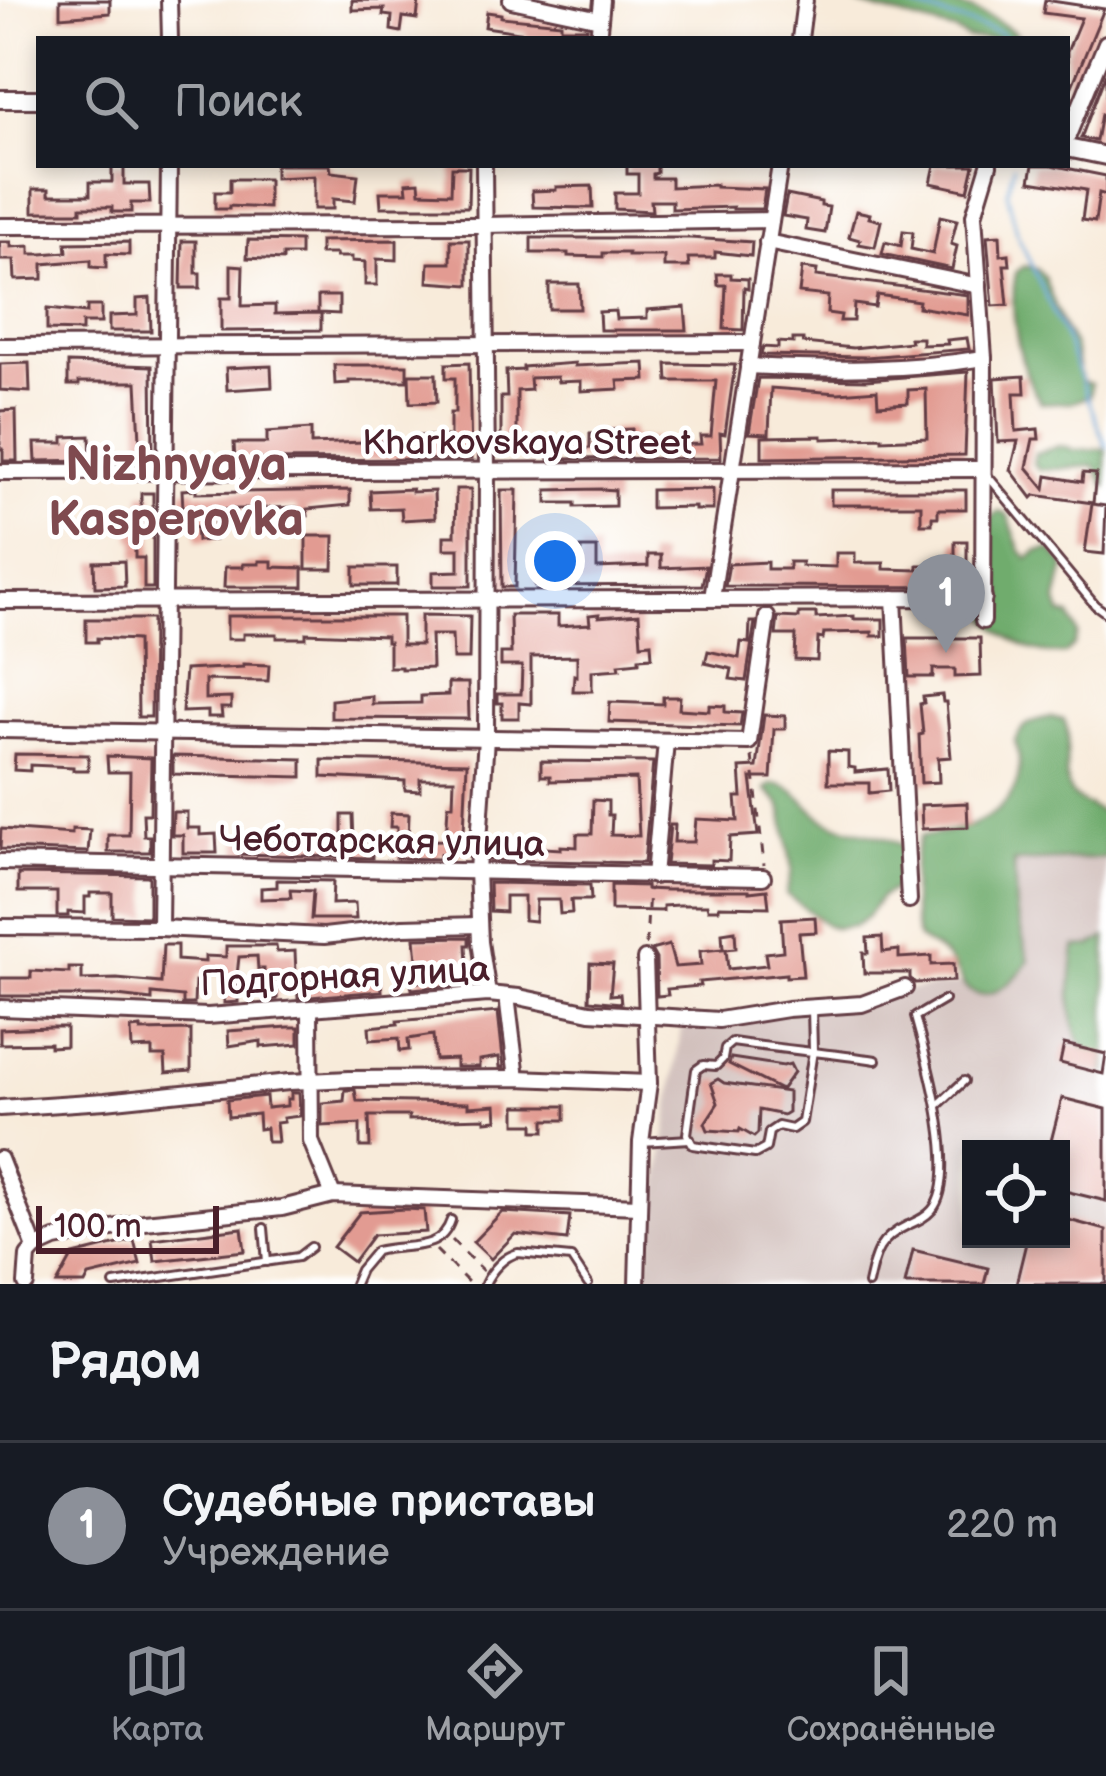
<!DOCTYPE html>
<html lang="ru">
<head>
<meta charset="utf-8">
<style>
  body { margin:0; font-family:"Balsamiq Sans",sans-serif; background:#20242c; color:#f1f3f6 }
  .controls { position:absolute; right:36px; bottom:36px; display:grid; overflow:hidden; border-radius:0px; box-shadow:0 6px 18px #0003 }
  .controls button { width:108px; height:108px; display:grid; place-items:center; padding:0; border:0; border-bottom:3px solid #363941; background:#171b24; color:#f1f3f6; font:60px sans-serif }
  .scale { position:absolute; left:36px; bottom:30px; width:183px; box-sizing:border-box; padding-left:12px; border:6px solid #4a1f2b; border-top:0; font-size:33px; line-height:42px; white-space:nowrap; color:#4a1f2b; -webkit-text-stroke:9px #fff; paint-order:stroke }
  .you { position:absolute; left:555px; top:561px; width:42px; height:42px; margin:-30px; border:9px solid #fff; border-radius:50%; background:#1a73e8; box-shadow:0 0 0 18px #1a73e833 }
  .badge { display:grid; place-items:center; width:78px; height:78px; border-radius:50%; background:#8c9099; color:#fff; font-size:39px; font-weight:700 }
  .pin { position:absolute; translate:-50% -99px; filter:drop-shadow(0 3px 6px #0008) }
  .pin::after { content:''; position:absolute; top:63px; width:42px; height:36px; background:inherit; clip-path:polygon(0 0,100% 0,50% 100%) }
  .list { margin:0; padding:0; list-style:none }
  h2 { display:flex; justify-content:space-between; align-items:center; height:156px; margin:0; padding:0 48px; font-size:51px }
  h2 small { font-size:39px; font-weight:400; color:#9ea1a6 }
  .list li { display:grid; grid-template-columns:78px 1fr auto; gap:36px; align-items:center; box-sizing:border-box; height:168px; padding:0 48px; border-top:3px solid #363941 }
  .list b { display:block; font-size:45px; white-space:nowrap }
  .list p { margin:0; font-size:39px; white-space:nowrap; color:#9ea1a6 }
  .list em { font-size:39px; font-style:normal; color:#9ea1a6 }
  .icon { flex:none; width:66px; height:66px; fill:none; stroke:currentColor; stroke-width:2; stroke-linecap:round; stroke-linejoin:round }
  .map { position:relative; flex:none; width:1106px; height:1284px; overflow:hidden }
  .search { position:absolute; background:#171b24; box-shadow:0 6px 18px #0003; left:36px; right:36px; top:36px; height:132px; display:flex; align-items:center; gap:30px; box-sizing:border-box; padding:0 42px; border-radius:0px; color:#9ea1a6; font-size:45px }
  .sheet { height:324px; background:#171b24 }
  nav { display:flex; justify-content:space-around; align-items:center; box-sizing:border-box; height:168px; border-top:3px solid #363941; background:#171b24; font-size:33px; color:#9ea1a6 }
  nav a { display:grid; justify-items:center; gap:6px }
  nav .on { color:#8c9099 }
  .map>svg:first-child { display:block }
  .industrial { fill:#d1c0bc; fill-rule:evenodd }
  .forest { fill:#6fac6d; stroke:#5c664c; stroke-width:3 }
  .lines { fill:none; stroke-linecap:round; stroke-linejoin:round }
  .stream { stroke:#63a2d6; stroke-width:3 }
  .building { fill:#e29b92 }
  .service-casing { stroke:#643e45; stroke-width:12 }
  .minor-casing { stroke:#643e45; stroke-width:20 }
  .tertiary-casing { stroke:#643e45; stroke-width:22 }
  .path { stroke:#643e45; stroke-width:3; stroke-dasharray:9 9; stroke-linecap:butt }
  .service { stroke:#fff; stroke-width:6 }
  .minor { stroke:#fff; stroke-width:14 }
  .tertiary { stroke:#fff; stroke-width:16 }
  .labels { text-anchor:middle; stroke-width:9; stroke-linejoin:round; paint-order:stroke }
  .street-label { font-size:36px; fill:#4a1f2b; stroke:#fff }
  .district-label { font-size:48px; font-weight:bold; fill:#7f4a4f; stroke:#fff }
</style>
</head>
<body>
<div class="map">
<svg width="1106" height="1284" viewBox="0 0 1106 1284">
  <rect width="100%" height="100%" fill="#fff"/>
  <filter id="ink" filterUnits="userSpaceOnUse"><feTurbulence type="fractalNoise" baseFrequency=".00833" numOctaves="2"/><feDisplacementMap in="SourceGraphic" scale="24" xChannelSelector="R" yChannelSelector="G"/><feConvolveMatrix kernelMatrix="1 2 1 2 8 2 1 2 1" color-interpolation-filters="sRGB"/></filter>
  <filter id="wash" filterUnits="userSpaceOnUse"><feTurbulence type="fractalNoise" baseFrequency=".004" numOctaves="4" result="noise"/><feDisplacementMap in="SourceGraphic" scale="48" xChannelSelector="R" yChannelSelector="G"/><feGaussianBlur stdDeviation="2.7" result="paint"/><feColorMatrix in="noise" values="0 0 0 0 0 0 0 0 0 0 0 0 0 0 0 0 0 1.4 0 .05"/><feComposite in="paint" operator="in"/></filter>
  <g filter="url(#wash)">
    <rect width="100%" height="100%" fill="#f8ebda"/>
    <path class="industrial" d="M1106 821V1284H645L681 1028 786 1004 984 981 1004 859ZM971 1149H1061V1239H971Z"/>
    <g class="forest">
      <path d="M853 0C878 0 907 0 932 0 958 4 1004 18 1020 39H968L954 31 856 4Z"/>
      <path d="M1024 266 1037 269 1044 277 1064 329 1074 346 1081 381 1091 384 1090 396 1074 402 1041 403C1019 369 1008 311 1016 272Z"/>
      <polygon points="1060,446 1074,450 1106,449 1106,488 1095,466 1039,470 1033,463 1035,453"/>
      <path d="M999 511 1008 516 1021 551 1028 558 1038 551 1051 549 1065 566 1057 602 1061 614 1070 616 1078 634 1074 645 1064 654C1035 655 1009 642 989 620L990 525 991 517Z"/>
      <path d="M1051 717 1064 720C1075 742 1058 770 1071 793 1076 802 1096 809 1106 815V858L1014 862 1016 912 1029 960C1019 979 986 1008 965 987 963 985 958 973 956 970 947 955 933 947 918 939 910 912 910 862 921 836 974 833 1036 805 1015 741 1022 724 1033 720 1051 717Z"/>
      <path d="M772 784C803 787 805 810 828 821 852 833 880 831 903 846L904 884 881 897 866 918 854 926 836 928 826 925 786 894 792 870 783 814 780 804 766 790Z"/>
      <path d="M1106 937V1073C1064 1039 1069 996 1075 947L1091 946Z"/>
    </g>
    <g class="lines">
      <g class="stream">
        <polyline points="889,0 1001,33 1006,39"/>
        <polyline points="1014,165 1007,192 1018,236 1065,338 1106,446"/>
      </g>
    </g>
    <g id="blocks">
      <g class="building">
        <polygon points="60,0 110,0 110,13 60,17"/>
        <polygon points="352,0 419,1 417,19 403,17 401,32 391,30 392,16 383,15 384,9 352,10"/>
        <polygon points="1045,0 1104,9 1067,98 1067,52 1081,18 1043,13"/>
        <polygon points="487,12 501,14 501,17 561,23 561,28 587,28 587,39 525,39 526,33 485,27"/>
        <polygon points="1106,73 1106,116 1101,114 1096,141 1081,138"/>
        <polygon points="112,165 124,165 124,184 149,184 150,203 131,203 131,212 112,212 112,207 81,207 81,212 33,212 33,189 49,189 49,195 90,195 90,182 112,182"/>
        <polygon points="275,165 330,165 331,172 358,175 355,201 333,199 333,209 314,209 314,176 275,178"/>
        <polygon points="627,165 657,165 657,173 653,174 653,178 671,178 671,187 716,185 716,187 765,189 762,209 733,209 733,207 672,209 672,201 651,201 652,211 615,209 615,193 638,193 638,174 627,174"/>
        <polygon points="935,165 974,165 968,191 931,183"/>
        <polygon points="1033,165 1051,165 1106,176 1106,195 1099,193 1095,222 1082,220 1086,190 1030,181"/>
        <polygon points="452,167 469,167 468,207 381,207 380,192 407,192 406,183 419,182 420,192 451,193"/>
        <polygon points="230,179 268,179 268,208 229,206 229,209 215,209 215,192 230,192"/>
        <polygon points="592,186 593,208 533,207 532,191 556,190 556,187"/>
        <polygon points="787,195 821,202 821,206 829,207 825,233 806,230 807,220 783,216"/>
        <polygon points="856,211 870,214 869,218 881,221 875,247 859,244 860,240 849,237"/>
        <polygon points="940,216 957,220 951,244 957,246 952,269 882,254 885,242 901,246 903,231 913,232 911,249 933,254"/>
        <polygon points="1000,235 1001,255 1009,254 1010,265 1004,265 1008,305 993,306 987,236"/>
        <polygon points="531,238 690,238 752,242 751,256 715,252 715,258 688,258 689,267 664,267 664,256 628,256 628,253 603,253 603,257 568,256 568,253 531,253"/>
        <polygon points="248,240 300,241 300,255 283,255 283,260 247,258"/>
        <polygon points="397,240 397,260 377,259 377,285 365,285 365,262 352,261 352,257 336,257 336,254 320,254 320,241"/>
        <polygon points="451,240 469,240 469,285 428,282 429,263 451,263"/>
        <polygon points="182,241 196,241 196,273 200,273 200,288 181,288"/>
        <polygon points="0,242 11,242 11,247 30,246 30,254 42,254 67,252 66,243 129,242 129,255 106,254 106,268 91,267 91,260 43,264 43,279 15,280 14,260 0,260"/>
        <polygon points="231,265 243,266 242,306 275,305 275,314 318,313 318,296 339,296 339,314 321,313 321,330 221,331 221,298 231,298"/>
        <polygon points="802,268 817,270 816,276 968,295 968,315 918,307 919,301 877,295 875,307 854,304 853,321 840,321 841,315 827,313 828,296 799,293"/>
        <polygon points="717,274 731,274 731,278 748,279 748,289 744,288 743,330 724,329 726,285 718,285"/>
        <polygon points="549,284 579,284 580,309 549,309"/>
        <polygon points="150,298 151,331 109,331 109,316 137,315 137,299"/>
        <polygon points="87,306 101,306 101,323 82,323 82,331 47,330 47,309 87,313"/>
        <polygon points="685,307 687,330 600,330 599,312 615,311 616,319 647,318 647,310"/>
        <polygon points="910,338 922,338 922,345 948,344 947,340 967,338 969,349 866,357 761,355 763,347 778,348 778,342 793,343 793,339 803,339 803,343 853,348 911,342"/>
        <polygon points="29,363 30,392 0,390 0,364"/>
        <polygon points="68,363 152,366 153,460 141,460 137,382 79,382 79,385 68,385"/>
        <polygon points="469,363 471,459 235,460 234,443 267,443 267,432 311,429 311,444 419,440 419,436 450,436 450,413 455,413 455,378 446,378 446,364"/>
        <polygon points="575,363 575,366 645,363 646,380 618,381 619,389 581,391 581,381 558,382 557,377 530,378 531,390 517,391 517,438 501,438 501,397 507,397 506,371 523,370 523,367"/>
        <polygon points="667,364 735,365 725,434 720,433 721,458 549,459 549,442 560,442 560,450 590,448 590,434 611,433 611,430 632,429 632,438 658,438 658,445 701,444 700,436 711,436 716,381 668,381"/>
        <polygon points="334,365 407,365 407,381 349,381 349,383 335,384"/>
        <polygon points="271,366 272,387 227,390 226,368"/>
        <polygon points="968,372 965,455 762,458 762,437 822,436 822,439 882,437 882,440 927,438 926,389 908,390 908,403 878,405 877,390 838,393 771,388 769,434 749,433 758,378 866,380"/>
        <polygon points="409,374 436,374 437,402 410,403"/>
        <polygon points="1024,376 1025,393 1014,393 1016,431 1038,429 1039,439 1033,439 1027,467 1045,489 1047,476 1082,482 1083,473 1096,474 1093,503 1035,495 1032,498 1011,470 1018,441 998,442 995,378"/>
        <polygon points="16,410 17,461 3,461 3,449 0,449 0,411"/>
        <polygon points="90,436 91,460 36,461 35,443 64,443 64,437"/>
        <polygon points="196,489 196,493 350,490 350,505 307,509 308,516 296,517 296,507 214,510 215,540 197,541 196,527 203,527 202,508 183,509 182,490"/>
        <polygon points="412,489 412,492 434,491 435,518 402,520 401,508 371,509 370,491"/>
        <polygon points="456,489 471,489 471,586 433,586 433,572 459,571 459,549 444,549 444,536 455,536"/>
        <polygon points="601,489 615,490 615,506 575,507 575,503 547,503 547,490"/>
        <polygon points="713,489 713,510 695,510 695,507 651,508 651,490"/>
        <polygon points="501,490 517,490 515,587 502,587"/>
        <polygon points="831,490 966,490 966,509 938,509 938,517 932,517 932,524 921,524 921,505 831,505"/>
        <polygon points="141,493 153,493 153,588 144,588 144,558 135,558 135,540 131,540 130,523 141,523"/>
        <polygon points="1092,504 1106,506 1104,554 1085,552"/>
        <polygon points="306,536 334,536 333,569 306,569"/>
        <polygon points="955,541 967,541 967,587 725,586 729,564 767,562 767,569 789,569 789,562 802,562 802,566 836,567 836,553 855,553 855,563 884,563 884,569 918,570 918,565 955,565"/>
        <polygon points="581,548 597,548 597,568 648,566 648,555 661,555 661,568 706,566 702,585 535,586 534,568 553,568 553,563 581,563"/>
        <polygon points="124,561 125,586 95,587 94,562"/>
        <polygon points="259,561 272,561 272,567 303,568 303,587 224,587 225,567 243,567 243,564 259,564"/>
        <rect x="354" y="567" width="43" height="18"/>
        <polygon points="799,613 816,613 816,618 854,616 854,619 883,619 883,636 872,636 872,632 824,633 823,639 818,638 817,661 795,660 796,635 776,635 778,617 799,618"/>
        <polygon points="599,614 599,617 639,614 641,644 651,643 652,657 639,658 639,662 619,664 620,669 592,671 592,691 573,691 574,675 577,676 577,656 531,657 531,704 519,703 519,718 502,718 502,703 497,703 497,694 521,694 522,666 501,666 501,653 511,653 510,615 558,615 558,626 590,624 589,615"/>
        <polygon points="421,615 470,616 469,659 453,659 452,635 431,635 432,668 401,669 401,667 389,667 389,642 386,642 386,636 306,633 306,638 277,638 277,634 243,634 243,639 227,639 227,616 402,616 402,645 421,645"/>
        <polygon points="86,619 152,619 151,717 138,717 137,640 97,638 97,642 86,642"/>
        <polygon points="750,622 755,622 746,681 730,679 732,669 705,663 708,651 739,658 741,642 749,643"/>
        <polygon points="907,638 980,638 981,676 955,677 955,669 933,669 933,677 909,677"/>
        <polygon points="243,664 269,665 268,681 205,680 205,699 231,698 231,708 221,708 222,717 208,717 208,711 182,712 185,670 243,667"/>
        <polygon points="448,683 468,683 469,719 331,718 331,700 372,696 372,704 421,703 421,696 448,695"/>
        <polygon points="942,695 943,702 946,702 951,757 938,758 939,782 921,783 919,735 923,734 920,704 924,703 923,697"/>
        <polygon points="663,697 680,697 679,709 709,711 709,705 725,706 725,712 742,713 740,726 609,722 610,702 663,704"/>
        <polygon points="764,715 785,716 785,729 774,729 771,778 751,778 758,835 730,837 729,861 711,860 711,865 666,864 670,825 675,825 674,842 694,842 696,819 738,821 736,797 742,797 740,768 757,767"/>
        <polygon points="828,751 848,752 848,767 855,768 855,772 888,769 889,791 869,793 869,783 828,783"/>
        <polygon points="15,754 88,755 88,770 73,770 73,767 30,765 30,771 14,770"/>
        <polygon points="107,756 151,758 150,814 143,814 144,836 150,836 150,852 108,852 108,835 129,835 130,772 108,772"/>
        <polygon points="173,756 302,759 302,777 173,774"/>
        <polygon points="322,760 467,763 463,855 440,854 440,859 396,858 397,827 390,827 391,813 409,814 408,841 446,840 448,805 453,805 454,779 420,779 420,791 405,790 405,781 322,777"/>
        <polygon points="541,761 653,762 644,863 489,860 490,845 561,849 561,846 577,847 577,834 592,834 593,800 608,801 608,815 612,815 611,835 639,836 636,779 550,781 550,776 541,776"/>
        <polygon points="967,803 968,827 922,829 921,805"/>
        <polygon points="173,812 187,812 187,828 200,828 200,835 216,834 217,853 183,853 183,835 172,835"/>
        <polygon points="342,815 353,815 354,841 372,841 372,858 238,854 238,838 262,838 262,835 275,834 275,839 342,841"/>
        <polygon points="1,829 72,834 72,829 90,830 88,852 0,849"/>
        <polygon points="18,874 149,876 149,917 112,916 112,893 90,893 90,897 85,897 85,913 68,912 68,916 57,916 57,892 18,892"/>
        <polygon points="277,880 333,881 332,904 355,903 356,919 311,919 313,891 290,890 291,898 261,899 261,888 277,887"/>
        <polygon points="489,883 590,885 591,900 571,900 572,913 560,914 559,900 536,900 535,921 524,920 524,896 505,896 505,912 490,911"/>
        <polygon points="611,885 646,886 646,889 667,890 749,890 749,892 767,890 769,907 719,906 719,909 708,909 707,905 679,905 663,906 663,911 611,910"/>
        <polygon points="815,917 816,932 799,933 803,976 786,977 786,974 699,982 700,986 667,989 668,995 657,996 656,959 651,950 669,945 675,967 701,965 700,951 723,949 722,933 735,931 736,948 726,949 728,969 767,965 765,953 783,951 781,919"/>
        <polygon points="469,937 469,945 466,945 468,984 412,989 411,983 419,982 415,938"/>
        <polygon points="882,937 883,952 899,950 899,958 931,956 931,965 953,964 954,981 915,983 910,978 910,973 864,973 863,953 868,953 867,938"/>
        <polygon points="163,945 177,945 177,960 205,962 205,956 226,957 226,946 276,946 277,952 295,951 296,974 277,974 277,999 264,1000 264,969 258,969 257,956 239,957 235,993 238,993 238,1002 224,1003 225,974 199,973 198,981 195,981 194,1004 183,1004 183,997 152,994 152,1000 117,996 0,996 0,978 31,978 31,971 69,973 69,968 82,968 82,980 117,979 161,983"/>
        <polygon points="590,963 613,964 610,995 620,994 621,1003 589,1000"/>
        <polygon points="315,978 315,980 347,978 347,981 381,978 382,991 298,998 297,979"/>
        <polygon points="498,1012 504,1067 500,1067 499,1057 479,1060 479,1067 456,1067 456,1059 435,1060 433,1035 408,1039 409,1050 400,1051 399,1038 370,1040 369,1027 398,1024 397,1021"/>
        <polygon points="50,1027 66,1027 66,1046 50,1047 50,1043 0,1044 0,1029"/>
        <polygon points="289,1027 299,1027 299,1044 261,1047 261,1041 229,1046 228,1031"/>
        <polygon points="141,1028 141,1031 191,1030 191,1071 166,1073 165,1056 152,1056 152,1048 132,1049 131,1029"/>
        <polygon points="1064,1044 1106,1054 1103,1074 1060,1063"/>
        <polygon points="731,1058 783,1066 790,1064 794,1072 781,1090 729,1064"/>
        <polygon points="718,1079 724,1083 788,1092 788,1112 783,1115 759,1110 758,1133 754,1137 740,1129 739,1132 708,1130 705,1123 718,1103 711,1083"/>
        <polygon points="345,1090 355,1090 357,1101 468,1103 468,1107 496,1105 497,1120 485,1121 485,1118 409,1120 409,1116 369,1116 370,1147 360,1147 360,1124 322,1126 322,1103 344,1101"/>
        <polygon points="291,1093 299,1093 300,1116 283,1118 284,1122 276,1123 278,1142 267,1142 266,1128 259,1129 258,1114 228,1117 227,1100 266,1096 267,1108 287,1106 287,1099 291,1099"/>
        <polygon points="1062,1098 1106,1109 1106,1201 1061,1190 1061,1149 1049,1149"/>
        <polygon points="516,1106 565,1106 565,1120 545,1120 545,1131 534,1131 534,1124 516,1124"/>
        <polygon points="405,1209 424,1210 426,1232 373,1235 353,1262 333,1247 360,1212"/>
        <polygon points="502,1212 570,1216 567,1240 515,1234 491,1259 473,1242"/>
        <polygon points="1061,1218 1106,1230 1106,1284 1016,1284 1027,1239 1061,1239"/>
        <polygon points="242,1228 245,1251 155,1261 152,1239"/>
        <polygon points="134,1240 140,1264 89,1276 85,1284 57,1284 73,1255"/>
        <polygon points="913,1250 988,1268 984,1284 905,1284"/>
      </g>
    </g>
  </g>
  <g filter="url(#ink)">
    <use href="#blocks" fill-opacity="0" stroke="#643e45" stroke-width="3"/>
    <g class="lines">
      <g class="service-casing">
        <g id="service">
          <polyline points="987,475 1095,605 1106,613"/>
          <path d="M812 1008 813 1051 802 1122 792 1129 778 1126 769 1132 766 1148 755 1154 693 1145 687 1134 696 1070 703 1065 716 1066 723 1059 725 1048 732 1042C780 1049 828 1053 876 1060"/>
          <polyline points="939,1104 964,1081"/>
          <polyline points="641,1142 690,1139"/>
          <polyline points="264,1228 267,1262"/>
          <polyline points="114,1284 298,1257 311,1247"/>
          <path d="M354 1284 360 1270 376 1251C405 1243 440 1254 451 1220"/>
          <path d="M485 1284C491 1271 504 1256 518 1253L571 1258 588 1284"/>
          <path d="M868 1284C875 1253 878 1239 908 1225 917 1221 925 1218 932 1210 961 1176 926 1057 915 1017L944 1000"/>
        </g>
      </g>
      <g class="minor-casing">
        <g id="minor">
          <polyline points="169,0 170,39"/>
          <polyline points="511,0 600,19"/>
          <polyline points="598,39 602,0"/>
          <polyline points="800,39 805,0"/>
          <polyline points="1067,138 1106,43"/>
          <polyline points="484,165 487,471 486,738 477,871 480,942 488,994"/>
          <polyline points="0,226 485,225 771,220"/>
          <polyline points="767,242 979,286"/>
          <polyline points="0,346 752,343"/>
          <path d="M748 366C827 370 905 371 984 358"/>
          <polyline points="0,472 982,469"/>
          <polyline points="712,598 780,165"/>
          <polyline points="894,598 909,900"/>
          <polyline points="0,601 984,598"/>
          <polyline points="983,621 984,358 974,215 989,165"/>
          <polyline points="0,730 749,742 767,617"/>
          <polyline points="0,862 763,877"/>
          <polyline points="654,876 666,741"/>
          <polyline points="0,927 160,928 324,936 403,927 479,925"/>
          <polyline points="160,928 169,165"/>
          <polyline points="507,996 517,1078"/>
          <polyline points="0,1008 208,1016 488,994 519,997 590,1012 719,1020 787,1009 862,1004 905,988"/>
          <polyline points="310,1009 311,1141 333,1195"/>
          <polyline points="0,1108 105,1101 289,1082 349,1079 517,1078 649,1083"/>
          <polyline points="0,1159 35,1248 28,1256 26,1284"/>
          <polyline points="35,1248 55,1239 144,1222 282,1208 333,1195 639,1206"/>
          <polyline points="637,1284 641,1142 649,1083 645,959"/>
        </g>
      </g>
      <g class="tertiary-casing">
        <g id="tertiary">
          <polyline points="0,99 39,99"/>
          <polyline points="1067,148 1106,156"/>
        </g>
      </g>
      <g class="path">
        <polyline points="752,756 764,865"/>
        <polyline points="646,945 649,889"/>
        <polyline points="452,1240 483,1271"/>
        <polyline points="436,1250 470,1284"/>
      </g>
      <use href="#service" class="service"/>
      <use href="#minor" class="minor"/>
      <use href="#tertiary" class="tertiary"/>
    </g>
  </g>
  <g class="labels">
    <g class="street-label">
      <text x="527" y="454">Kharkovskaya Street</text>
      <text transform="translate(382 840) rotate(1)" y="13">Чеботарская улица</text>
      <text transform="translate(345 975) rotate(-3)" y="13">Подгорная улица</text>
    </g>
    <g class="district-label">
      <text x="176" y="480">Nizhnyaya<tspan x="176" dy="55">Kasperovka</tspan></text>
    </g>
  </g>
</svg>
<div class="controls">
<button><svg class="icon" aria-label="locate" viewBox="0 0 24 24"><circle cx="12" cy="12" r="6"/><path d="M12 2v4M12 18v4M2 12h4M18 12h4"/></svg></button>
</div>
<div class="scale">100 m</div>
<div class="you"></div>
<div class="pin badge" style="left:946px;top:653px">1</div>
<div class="search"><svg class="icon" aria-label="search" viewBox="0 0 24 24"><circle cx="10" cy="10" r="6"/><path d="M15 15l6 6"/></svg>Поиск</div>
</div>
<section class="sheet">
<h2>Рядом<small></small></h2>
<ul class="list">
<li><span class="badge">1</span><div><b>Судебные приставы</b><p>Учреждение</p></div><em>220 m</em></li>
</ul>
</section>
<nav>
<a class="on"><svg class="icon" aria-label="map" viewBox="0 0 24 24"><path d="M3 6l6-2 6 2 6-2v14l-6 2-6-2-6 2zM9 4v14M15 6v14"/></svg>Карта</a>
<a><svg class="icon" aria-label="directions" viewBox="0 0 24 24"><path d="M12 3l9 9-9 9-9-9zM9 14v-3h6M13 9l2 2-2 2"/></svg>Маршрут</a>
<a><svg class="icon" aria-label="saved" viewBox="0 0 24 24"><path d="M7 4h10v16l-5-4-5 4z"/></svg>Сохранённые</a>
</nav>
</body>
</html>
